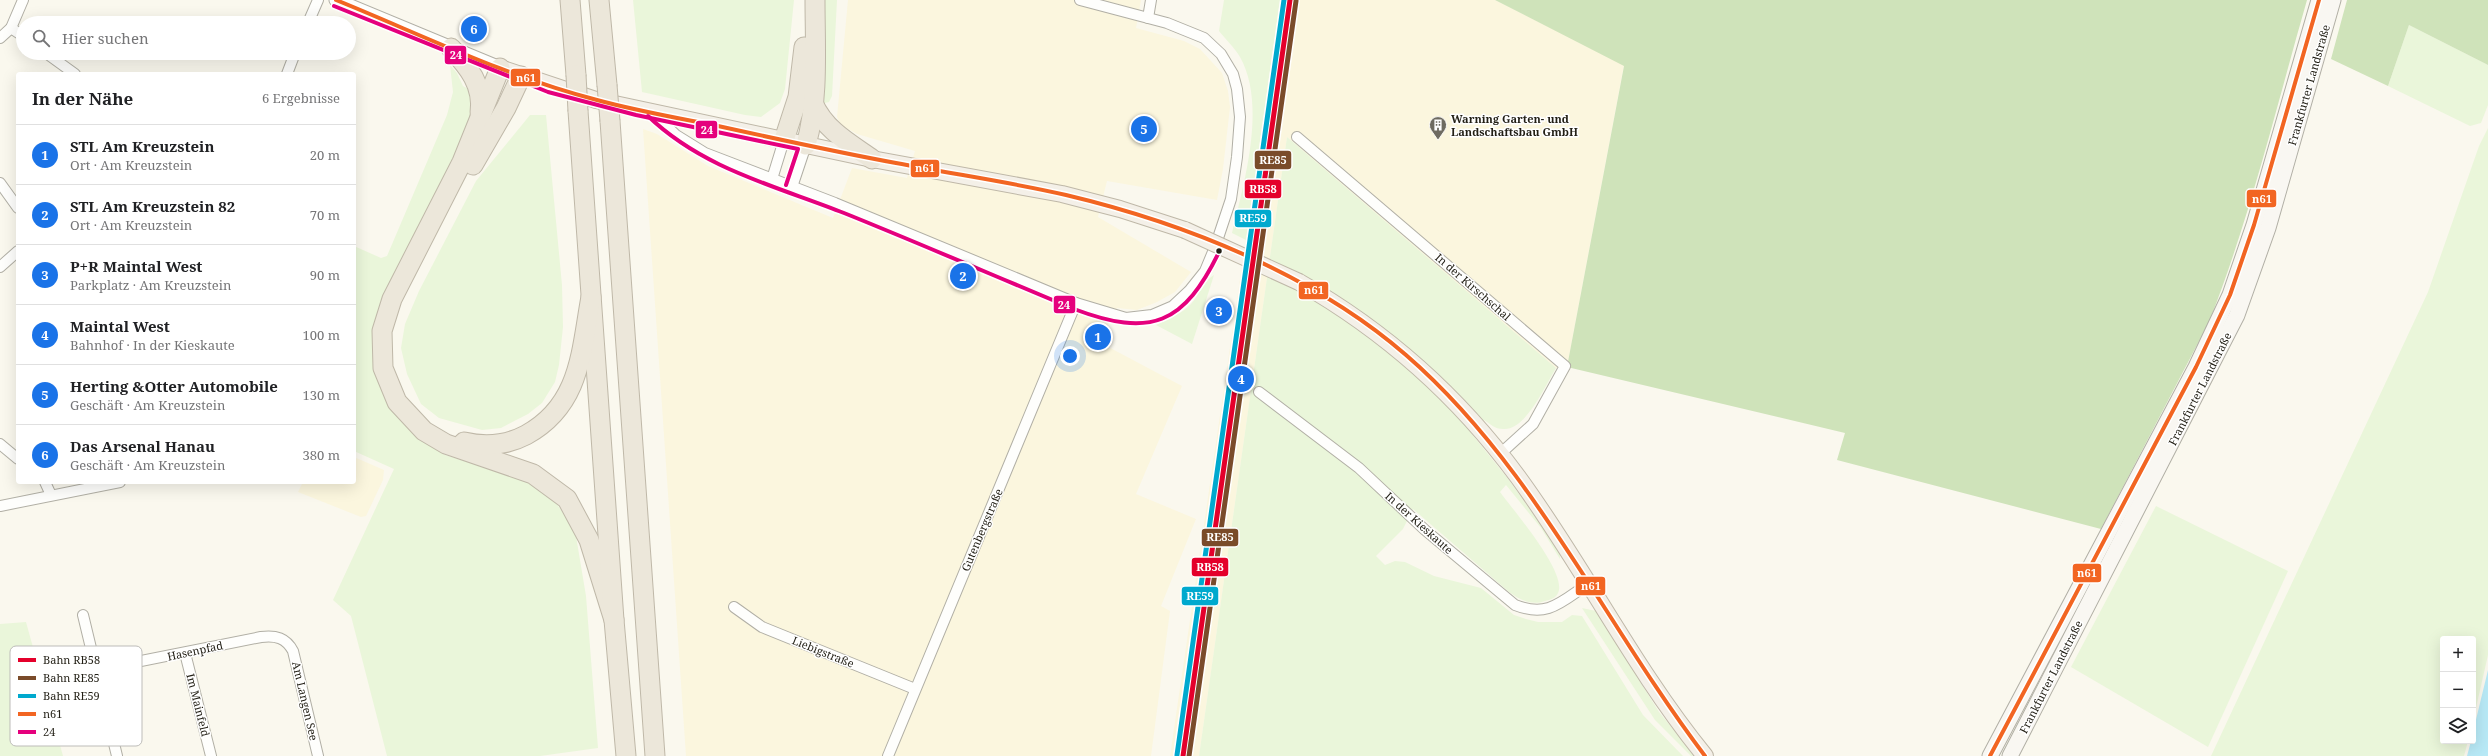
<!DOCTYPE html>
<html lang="de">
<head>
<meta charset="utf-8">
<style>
  body { margin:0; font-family:"Noto Serif",serif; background:#f6f6f6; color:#202124 }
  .controls { position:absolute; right:12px; bottom:12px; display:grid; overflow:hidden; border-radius:4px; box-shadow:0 4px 16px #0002 }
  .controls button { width:36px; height:36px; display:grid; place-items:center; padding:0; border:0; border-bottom:1px solid #e0e0e0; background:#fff; color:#202124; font:20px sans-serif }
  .you { position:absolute; left:1070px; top:356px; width:14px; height:14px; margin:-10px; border:3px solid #fff; border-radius:50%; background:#1a73e8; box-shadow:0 0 0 6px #1a73e833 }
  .badge { display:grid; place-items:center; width:26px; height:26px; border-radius:50%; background:#1a73e8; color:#fff; font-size:13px; font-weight:700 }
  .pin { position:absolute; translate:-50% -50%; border:2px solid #fff; box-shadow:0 1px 4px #0006 }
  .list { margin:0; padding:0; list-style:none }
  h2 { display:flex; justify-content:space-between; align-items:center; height:52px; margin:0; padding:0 16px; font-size:17px }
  h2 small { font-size:13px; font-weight:400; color:#757577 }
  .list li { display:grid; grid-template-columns:26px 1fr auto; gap:12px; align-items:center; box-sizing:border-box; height:60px; padding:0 16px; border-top:1px solid #e0e0e0 }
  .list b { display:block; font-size:15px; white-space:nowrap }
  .list p { margin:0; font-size:13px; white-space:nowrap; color:#757577 }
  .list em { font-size:13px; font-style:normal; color:#757577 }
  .icon { flex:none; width:22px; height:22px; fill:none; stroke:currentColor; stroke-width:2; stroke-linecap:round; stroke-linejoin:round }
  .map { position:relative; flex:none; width:2488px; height:756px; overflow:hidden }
  .search { position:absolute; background:#fff; box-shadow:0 4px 16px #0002; left:16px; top:16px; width:340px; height:44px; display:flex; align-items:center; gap:10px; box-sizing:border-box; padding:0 14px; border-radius:22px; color:#757577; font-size:15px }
  .panel { position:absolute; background:#fff; box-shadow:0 4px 16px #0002; left:16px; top:72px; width:340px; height:412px; border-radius:4px }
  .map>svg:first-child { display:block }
  .built { fill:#fbf6de }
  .green { fill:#eaf6da }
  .forest { fill:#cfe3ba }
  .water { fill:#b8e9f6 }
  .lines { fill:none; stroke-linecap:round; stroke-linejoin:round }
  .minor-casing { stroke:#b1afa5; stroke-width:12 }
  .tertiary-casing { stroke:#b1afa5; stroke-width:15 }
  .secondary-casing { stroke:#b1afa5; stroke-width:17 }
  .primary-casing { stroke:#bfb8a8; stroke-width:18 }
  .motorway-casing { stroke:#bfb8a8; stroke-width:21 }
  .minor { stroke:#fefefc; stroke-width:10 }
  .tertiary { stroke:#fefefc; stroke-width:13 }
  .secondary { stroke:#f9f7f2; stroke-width:15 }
  .primary { stroke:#f4f0e8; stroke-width:16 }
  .motorway { stroke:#ece7da; stroke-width:19 }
  .primary-bridge-casing { stroke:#bfb8a8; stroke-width:18; stroke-linecap:butt }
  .motorway-bridge-casing { stroke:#bfb8a8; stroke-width:21; stroke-linecap:butt }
  .primary-bridge { stroke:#f4f0e8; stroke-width:16 }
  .motorway-bridge { stroke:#ece7da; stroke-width:19 }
  .bus-1-casing { stroke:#fff; stroke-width:7 }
  .bus-2-casing { stroke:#fff; stroke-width:7 }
  .bus-1 { stroke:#f26522; stroke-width:4 }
  .bus-2 { stroke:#e5007d; stroke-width:4 }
  .rail-1-casing { stroke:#fff; stroke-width:8 }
  .rail-2-casing { stroke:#fff; stroke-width:8 }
  .rail-3-casing { stroke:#fff; stroke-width:8 }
  .rail-1 { stroke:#e4002b; stroke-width:5 }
  .rail-2 { stroke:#7a4b2a; stroke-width:5 }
  .rail-3 { stroke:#00a9ce; stroke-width:5 }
  .bus-dot { fill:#221f15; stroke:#fff; stroke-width:1.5 }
  .labels { text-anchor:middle; stroke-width:3; stroke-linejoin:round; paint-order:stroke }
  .street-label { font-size:11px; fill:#221f15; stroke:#fff }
  .poi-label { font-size:11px; font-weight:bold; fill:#221f15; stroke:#fff; text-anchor:start }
  .key { fill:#fff; stroke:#bdbcb9; stroke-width:1 }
  .key-label { font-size:11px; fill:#221f15 }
  .line-badge { stroke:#fff; stroke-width:1.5 }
  .badge-label { font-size:11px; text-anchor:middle; font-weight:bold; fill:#fff }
</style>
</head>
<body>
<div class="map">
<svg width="2488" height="756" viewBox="0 0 2488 756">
  <rect width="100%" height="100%" fill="#faf8ee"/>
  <g class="built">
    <polygon points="848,0 1141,0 1136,28 1184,41 1200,49 1222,73 1228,91 1230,107 1223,169 1217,200 1107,181 1098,217 1191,272 1175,292 1157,302 1137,310 1117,308 1099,342 1182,386 1136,494 1196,519 1161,606 1170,611 1151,756 686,756 643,129 657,134 708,166 833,218 852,168 907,178 915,151 857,134 841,125 837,117"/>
    <polygon points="1281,0 1495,0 1624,65 1567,367 1556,368 1287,137 1199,756 1170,756"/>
    <polygon points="354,457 384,470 383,480 366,516 361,517 298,492 303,482 354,482"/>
  </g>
  <g class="green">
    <polygon points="633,0 794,0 785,89 780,103 761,117 745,115 642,92"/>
    <polygon points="820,0 837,0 832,96 829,102 820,104"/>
    <path d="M1224 0H1280L1246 240 1232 233C1244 183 1267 105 1240 57 1235 48 1226 40 1219 31Z"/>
    <polygon points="2409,25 2488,65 2488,105 2481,123 2470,126 2388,86"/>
    <polygon points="450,65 457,73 463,86 472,91 473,119 373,361 389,407 414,433 445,455 529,481 552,497 575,530 586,596 598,748 540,756 387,756 351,616 333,600 394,469 354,451 354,246 381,258 387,256 447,115 453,92"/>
    <polygon points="530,115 546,115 562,285 563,327 559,365 555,382 542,403 528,414 501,428 482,430 439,418 421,404 407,374 401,348 405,324 419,291 476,181"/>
    <polygon points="2488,128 2488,655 2473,721 2473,639 2443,639 2443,741 2468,741 2464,756 2211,756 2428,292 2479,146"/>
    <path d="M1287 137 1556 368C1546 384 1526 431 1503 429 1495 429 1490 424 1484 420L1471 433 1509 480 1560 552V559L1541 528 1506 485 1500 492C1513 510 1568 573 1558 593 1556 598 1550 600 1545 601 1532 606 1520 600 1509 592L1413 509 1403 529 1376 556 1385 565 1395 561 1405 562 1434 576 1481 588 1514 615 1526 619 1538 622H1562L1572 615 1582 616 1643 715 1683 756H1199Z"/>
    <path d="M1214 275 1192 344 1156 325C1169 319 1181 314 1191 304 1199 295 1204 281 1214 275Z"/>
    <polygon points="2156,506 2288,571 2208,747 2071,667"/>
    <polygon points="1582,608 1596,611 1659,712 1695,756 1691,756 1655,720"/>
    <polygon points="26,622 63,756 0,756 0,624"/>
  </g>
  <g class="forest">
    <path d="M1495 0H2307C2276 108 2250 218 2209 322L2101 529 1837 460 1845 433 1567 367 1624 66Z"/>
    <polygon points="2347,0 2488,0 2488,65 2409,25 2388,86 2331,59"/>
  </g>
  <polygon class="water" points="2488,670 2488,756 2467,756 2471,741 2473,741 2473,732"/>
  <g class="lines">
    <g class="minor-casing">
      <g id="minor">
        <polyline points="1148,18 1151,0"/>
        <polyline points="308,23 318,0"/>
        <polyline points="11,28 23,36"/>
        <polyline points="0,38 11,28 23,0"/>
        <polyline points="46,53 75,74"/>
        <polyline points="287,74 295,53"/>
        <polyline points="652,112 676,135 705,153 835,203 1076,303 1126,318 1152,315 1173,306 1189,291 1205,271 1215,247 1231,199 1237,157 1240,117 1237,89 1233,74 1221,54 1204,38 1167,23 1080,0"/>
        <polyline points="1297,137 1565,366 1533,424 1500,454"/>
        <polyline points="772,179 784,140"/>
        <polyline points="0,183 18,208"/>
        <polyline points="792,187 806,145"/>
        <polyline points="0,267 18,251"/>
        <path d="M1259 392 1359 468 1425 530 1515 605C1548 618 1561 602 1588 584"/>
        <polyline points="0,444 18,459"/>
        <polyline points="45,482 51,495"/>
        <polyline points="0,506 120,482"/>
        <polyline points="734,607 762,627 915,689"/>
        <polyline points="83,615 117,756"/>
        <polyline points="185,653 211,756"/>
        <path d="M96 670 261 637C276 635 286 638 293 651L318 756"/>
        <polyline points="888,756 1076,303"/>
      </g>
    </g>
    <g class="tertiary-casing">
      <polyline id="tertiary" points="336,0 500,68"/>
    </g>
    <g class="secondary-casing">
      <g id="secondary">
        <polyline points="1990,756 2196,367 2230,295 2254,225 2319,0"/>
        <polyline points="2010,756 2237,315 2268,228 2333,0"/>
      </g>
    </g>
    <g class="primary-casing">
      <g id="primary">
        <polyline points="500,68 596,100 872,159 1062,194 1120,209 1185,230"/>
        <path d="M1299 282C1385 331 1459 397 1518 477 1584 567 1634 669 1705 756"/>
      </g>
    </g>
    <g class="motorway-casing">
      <g id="motorway">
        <polyline points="570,0 576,75"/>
        <polyline points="599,0 607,85"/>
        <path d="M451 48C468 67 484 85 480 113"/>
        <polyline points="500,68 462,162 392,299 382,331 383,368 397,402 424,431 446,444 533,474 567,499 589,540 614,620"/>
        <path d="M813 103C825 130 849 143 872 159"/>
        <polyline points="578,111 614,620 626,756"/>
        <polyline points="610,121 655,756"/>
        <polyline points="784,140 798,97 804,47"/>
        <path d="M806 145C819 99 815 47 815 0"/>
        <polyline points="473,165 506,108 521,76"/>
        <path d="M464 442C485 447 507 445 526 435 581 405 581 351 591 297"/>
      </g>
    </g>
    <use href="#minor" class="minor"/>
    <use href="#tertiary" class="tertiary"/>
    <use href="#secondary" class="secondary"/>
    <use href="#primary" class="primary"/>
    <use href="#motorway" class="motorway"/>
    <g class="primary-bridge-casing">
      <polyline id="primary-bridge" points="1185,230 1299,282"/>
    </g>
    <g class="motorway-bridge-casing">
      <g id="motorway-bridge">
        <polyline points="576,75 578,111"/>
        <polyline points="607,85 610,121"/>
      </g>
    </g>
    <use href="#primary-bridge" class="primary-bridge"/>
    <use href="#motorway-bridge" class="motorway-bridge"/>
    <g class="bus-1-casing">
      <g id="bus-1">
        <path d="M336 0C422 35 507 77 597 100 637 111 678 118 718 126 777 139 836 152 896 163 952 174 1010 182 1066 195 1184 223 1313 274 1406 355 1533 465 1604 623 1705 756"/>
        <polyline points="1990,756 2196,367 2230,295 2254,225 2319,0"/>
      </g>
    </g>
    <g class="bus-2-casing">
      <g id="bus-2">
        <polyline points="334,6 548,92 636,115 798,149 786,185"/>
        <path d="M648 116C703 169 776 186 844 213 921 244 997 277 1074 309 1151 338 1184 325 1220 250"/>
      </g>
    </g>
    <use href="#bus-1" class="bus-1"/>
    <use href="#bus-2" class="bus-2"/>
    <g class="rail-1-casing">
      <polyline id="rail-1" points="1183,756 1290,0"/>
    </g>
    <g class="rail-2-casing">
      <polyline id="rail-2" points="1189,756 1296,1"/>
    </g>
    <g class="rail-3-casing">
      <polyline id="rail-3" points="1177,755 1284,0"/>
    </g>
    <use href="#rail-1" class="rail-1"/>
    <use href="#rail-2" class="rail-2"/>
    <use href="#rail-3" class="rail-3"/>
  </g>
  <defs>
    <g id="building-pin" transform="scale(0.9)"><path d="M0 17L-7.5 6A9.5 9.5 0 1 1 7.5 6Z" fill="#6e6b61" stroke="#fff"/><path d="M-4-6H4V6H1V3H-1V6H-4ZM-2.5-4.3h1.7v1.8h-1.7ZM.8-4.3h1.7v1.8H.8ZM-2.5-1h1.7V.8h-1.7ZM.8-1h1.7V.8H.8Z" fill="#fff"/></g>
  </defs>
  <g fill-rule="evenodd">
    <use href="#building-pin" x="1438" y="125"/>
  </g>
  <circle class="bus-dot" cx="1219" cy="251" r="3.5"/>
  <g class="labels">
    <g class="street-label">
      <text transform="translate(2309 85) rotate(-74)" y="4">Frankfurter Landstraße</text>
      <text transform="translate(1473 287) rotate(41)" y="4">In der Kirschschal</text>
      <text transform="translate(2200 389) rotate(-63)" y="4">Frankfurter Landstraße</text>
      <text transform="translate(1419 523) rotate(42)" y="4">In der Kieskaute</text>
      <text transform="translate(982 530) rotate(-67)" y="4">Gutenbergstraße</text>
      <text transform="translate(195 651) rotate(-12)" y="4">Hasenpfad</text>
      <text transform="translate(823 652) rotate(22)" y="4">Liebigstraße</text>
      <text transform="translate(2051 677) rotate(-63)" y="4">Frankfurter Landstraße</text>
      <text transform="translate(305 701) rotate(77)" y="4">Am Langen See</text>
      <text transform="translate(198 705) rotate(76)" y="4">Im Mainfeld</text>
    </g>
    <g class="poi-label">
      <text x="1451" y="123">Warning Garten- und<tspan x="1451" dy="13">Landschaftsbau GmbH</tspan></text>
    </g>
  </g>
  <rect x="10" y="646" width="132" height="100" rx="6" class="key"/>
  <rect x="18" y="658" width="18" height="4" fill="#e4002b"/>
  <rect x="18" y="676" width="18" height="4" fill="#7a4b2a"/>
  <rect x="18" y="694" width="18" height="4" fill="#00a9ce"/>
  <rect x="18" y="712" width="18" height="4" fill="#f26522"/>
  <rect x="18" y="730" width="18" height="4" fill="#e5007d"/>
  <g class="key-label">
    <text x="43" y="664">Bahn RB58</text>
    <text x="43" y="682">Bahn RE85</text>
    <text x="43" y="700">Bahn RE59</text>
    <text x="43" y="718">n61</text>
    <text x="43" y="736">24</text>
  </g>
  <g class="line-badge">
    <rect x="444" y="45" width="23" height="20" rx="4" fill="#e5007d"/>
    <rect x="510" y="68" width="31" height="19" rx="4" fill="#f26522"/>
    <rect x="695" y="120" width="23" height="19" rx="4" fill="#e5007d"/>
    <rect x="1254" y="150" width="38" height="20" rx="4" fill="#7a4b2a"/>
    <rect x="910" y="159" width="30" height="19" rx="4" fill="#f26522"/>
    <rect x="1244" y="179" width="38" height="20" rx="4" fill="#e4002b"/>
    <rect x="2246" y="189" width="31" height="19" rx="4" fill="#f26522"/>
    <rect x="1234" y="209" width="38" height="19" rx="4" fill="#00a9ce"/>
    <rect x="1298" y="281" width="31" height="19" rx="4" fill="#f26522"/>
    <rect x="1053" y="295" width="23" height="19" rx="4" fill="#e5007d"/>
    <rect x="1201" y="528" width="38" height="19" rx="4" fill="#7a4b2a"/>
    <rect x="1191" y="557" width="38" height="20" rx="4" fill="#e4002b"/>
    <rect x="2072" y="563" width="30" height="20" rx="4" fill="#f26522"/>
    <rect x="1575" y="576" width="31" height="20" rx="4" fill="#f26522"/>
    <rect x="1181" y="586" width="38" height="20" rx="4" fill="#00a9ce"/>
  </g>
  <g class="badge-label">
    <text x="456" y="59">24</text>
    <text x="526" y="82">n61</text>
    <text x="707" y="134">24</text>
    <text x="1273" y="164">RE85</text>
    <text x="925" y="172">n61</text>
    <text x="1263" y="193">RB58</text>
    <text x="2262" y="203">n61</text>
    <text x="1253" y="222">RE59</text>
    <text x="1314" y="294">n61</text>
    <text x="1064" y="309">24</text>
    <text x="1220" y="541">RE85</text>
    <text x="1210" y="571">RB58</text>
    <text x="2087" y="577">n61</text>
    <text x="1591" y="590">n61</text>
    <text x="1200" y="600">RE59</text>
  </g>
</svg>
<div class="controls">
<button>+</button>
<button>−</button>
<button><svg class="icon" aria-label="layers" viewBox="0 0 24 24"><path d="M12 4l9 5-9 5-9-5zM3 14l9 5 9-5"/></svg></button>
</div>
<div class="you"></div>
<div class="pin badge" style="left:1098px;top:337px">1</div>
<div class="pin badge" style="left:963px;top:276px">2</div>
<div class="pin badge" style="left:1219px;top:311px">3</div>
<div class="pin badge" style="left:1241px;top:379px">4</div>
<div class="pin badge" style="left:1144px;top:129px">5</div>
<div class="pin badge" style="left:474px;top:29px">6</div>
<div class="search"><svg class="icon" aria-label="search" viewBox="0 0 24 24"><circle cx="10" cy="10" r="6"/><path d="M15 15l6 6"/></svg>Hier suchen</div>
<section class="panel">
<h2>In der Nähe<small>6 Ergebnisse</small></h2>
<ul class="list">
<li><span class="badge">1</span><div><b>STL Am Kreuzstein</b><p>Ort · Am Kreuzstein</p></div><em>20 m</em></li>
<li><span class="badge">2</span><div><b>STL Am Kreuzstein 82</b><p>Ort · Am Kreuzstein</p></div><em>70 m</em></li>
<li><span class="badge">3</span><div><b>P+R Maintal West</b><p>Parkplatz · Am Kreuzstein</p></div><em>90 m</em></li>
<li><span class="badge">4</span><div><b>Maintal West</b><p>Bahnhof · In der Kieskaute</p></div><em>100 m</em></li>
<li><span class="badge">5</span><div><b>Herting &amp;Otter Automobile</b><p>Geschäft · Am Kreuzstein</p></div><em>130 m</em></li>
<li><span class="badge">6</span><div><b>Das Arsenal Hanau</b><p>Geschäft · Am Kreuzstein</p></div><em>380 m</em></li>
</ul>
</section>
</div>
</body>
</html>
